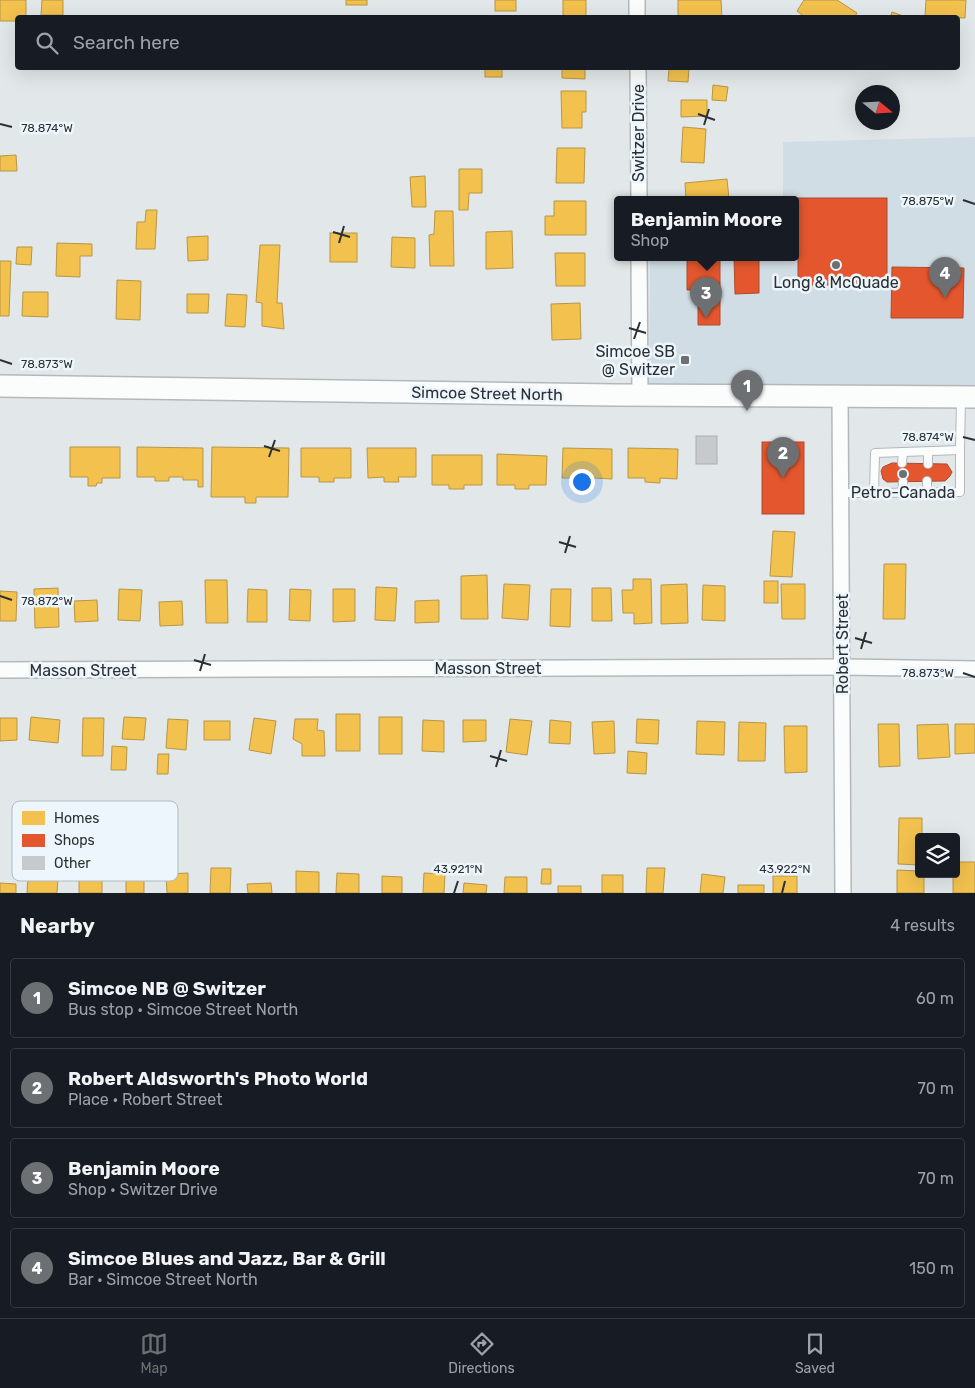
<!DOCTYPE html>
<html lang="en">
<head>
<meta charset="utf-8">
<style>
  body { margin:0; font-family:Rubik,sans-serif; background:#242831; color:#f1f3f6 }
  .controls { position:absolute; right:15px; bottom:15px; display:grid; overflow:hidden; border-radius:5px; box-shadow:0 5px 20px #0002 }
  .controls button { width:45px; height:45px; display:grid; place-items:center; padding:0; border:0; border-bottom:1px solid #363941; background:#171b24; color:#f1f3f6; font:25px sans-serif }
  .compass { position:absolute; left:855px; top:85px; width:45px; height:45px; border-radius:50%; background:#171b24; box-shadow:0 5px 20px #0002; rotate:108deg }
  .you { position:absolute; left:581px; top:481px; width:18px; height:18px; margin:-12px; border:4px solid #fff; border-radius:50%; background:#1a73e8; box-shadow:0 0 0 8px #1a73e833 }
  .badge { display:grid; place-items:center; width:32px; height:32px; border-radius:50%; background:#6c7072; color:#fff; font-size:16px; font-weight:700 }
  .pin { position:absolute; translate:-50% -41px; filter:drop-shadow(0 1px 2px #0008) }
  .pin::after { content:''; position:absolute; top:26px; width:18px; height:15px; background:inherit; clip-path:polygon(0 0,100% 0,50% 100%) }
  .popup { position:absolute; left:614px; top:196px; width:185px; height:65px; box-sizing:border-box; display:grid; place-content:center; border-radius:5px; background:#171b24; filter:drop-shadow(0 1px 4px #0005); font-size:16px; white-space:nowrap; color:#9ea1a6 }
  .popup b { font-size:19px; color:#f1f3f6 }
  .popup::after { content:''; position:absolute; left:50%; top:100%; margin-left:-10px; border:10px solid transparent; border-top-color:#171b24 }
  .list { margin:0; padding:0; list-style:none }
  h2 { display:flex; justify-content:space-between; align-items:center; height:65px; margin:0; padding:0 20px; font-size:21px }
  h2 small { font-size:16px; font-weight:400; color:#9ea1a6 }
  .list li { display:grid; grid-template-columns:32px 1fr auto; gap:15px; align-items:center; box-sizing:border-box; height:80px; margin:0 10px 10px; padding:0 10px; border:1px solid #363941; border-radius:5px }
  .list b { display:block; font-size:19px; white-space:nowrap }
  .list p { margin:0; font-size:16px; white-space:nowrap; color:#9ea1a6 }
  .list em { font-size:16px; font-style:normal; color:#9ea1a6 }
  .icon { flex:none; width:28px; height:28px; fill:none; stroke:currentColor; stroke-width:2; stroke-linecap:round; stroke-linejoin:round }
  .map { position:relative; flex:none; width:975px; height:893px; overflow:hidden }
  .search { position:absolute; background:#171b24; box-shadow:0 5px 20px #0002; left:15px; right:15px; top:15px; height:55px; display:flex; align-items:center; gap:12px; box-sizing:border-box; padding:0 18px; border-radius:5px; color:#9ea1a6; font-size:19px }
  .sheet { height:425px; background:#171b24 }
  nav { display:flex; justify-content:space-around; align-items:center; box-sizing:border-box; height:70px; border-top:1px solid #363941; background:#171b24; font-size:14px; color:#9ea1a6 }
  nav a { display:grid; justify-items:center; gap:2px }
  nav .on { color:#6c7072 }
  .map>svg:first-child { display:block }
  .built { fill:#d1dde4 }
  .homes { fill:#f2c14e; stroke:#b79646 }
  .shops { fill:#e4572e; stroke:#ad4b2f }
  .building { fill:#c6cacc; stroke:#a9adaf }
  .lines { fill:none; stroke-linecap:round; stroke-linejoin:round }
  .lane-casing { stroke:#b4b8ba; stroke-width:10 }
  .street-casing { stroke:#b4b8ba; stroke-width:18 }
  .secondary-casing { stroke:#b4b8ba; stroke-width:24 }
  .lane { stroke:#fbfcfc; stroke-width:8 }
  .street { stroke:#fbfcfc; stroke-width:15 }
  .secondary { stroke:#fbfcfc; stroke-width:21 }
  .ticks { fill:none; stroke:#2c3032; stroke-width:2 }
  .poi-dot { fill:#6c7072; stroke:#ecf6fc; stroke-width:2 }
  .labels { text-anchor:middle; stroke-width:5; stroke-linejoin:round; paint-order:stroke }
  .street-label { font-size:16px; fill:#2c3032; stroke:#ecf6fc }
  .poi-label { font-size:16px; fill:#2c3032; stroke:#ecf6fc }
  .key { fill:#ecf6fc; stroke:#b2bbbf; stroke-width:1 }
  .key-label { font-size:14px; fill:#2c3032 }
  .ticks-label { font-size:12px; text-anchor:middle; fill:#2c3032; stroke:#ecf6fc; stroke-width:5; stroke-linejoin:round; paint-order:stroke }
</style>
</head>
<body>
<div class="map">
<svg width="975" height="893" viewBox="0 0 975 893">
  <rect width="100%" height="100%" fill="#e2e8ea"/>
  <polygon class="built" points="975,137 975,395 649,396 650,257 795,257 795,199 783,199 783,142"/>
  <g class="homes">
    <polygon points="0,0 26,0 26,18 18,18 18,21 0,21"/>
    <polygon points="42,0 63,0 63,15 41,15"/>
    <rect x="346" y="0" width="21" height="5"/>
    <rect x="495" y="0" width="21" height="11"/>
    <rect x="563" y="0" width="23" height="16"/>
    <polygon points="678,0 721,0 722,18 678,18"/>
    <polygon points="804,0 837,0 857,13 854,18 806,18 797,11"/>
    <polygon points="926,0 966,0 965,18 925,16"/>
    <polygon points="892,12 909,18 890,18"/>
    <rect x="485" y="68" width="17" height="9"/>
    <polygon points="562,68 585,68 585,79 562,78"/>
    <polygon points="669,68 689,68 688,82 668,81"/>
    <polygon points="713,85 728,87 726,101 712,100"/>
    <polygon points="561,91 586,91 586,112 582,112 582,128 562,128"/>
    <polygon points="681,100 707,100 707,116 681,117"/>
    <polygon points="683,127 706,129 704,163 681,162"/>
    <polygon points="557,148 585,148 584,183 556,183"/>
    <polygon points="16,155 17,171 0,171 0,156"/>
    <polygon points="459,169 482,169 482,193 469,193 468,210 459,210"/>
    <polygon points="425,176 426,207 412,207 410,177"/>
    <polygon points="727,179 729,199 686,199 685,183"/>
    <polygon points="554,201 586,201 586,235 545,235 545,216 554,216"/>
    <polygon points="146,210 157,210 155,249 136,249 137,222 145,222"/>
    <polygon points="435,211 453,211 454,266 430,266 429,235 434,234"/>
    <polygon points="512,231 513,268 486,269 486,232"/>
    <rect x="330" y="233" width="27" height="29"/>
    <polygon points="208,236 208,260 188,261 187,237"/>
    <polygon points="392,237 415,238 415,268 391,267"/>
    <polygon points="57,243 92,244 92,256 80,256 80,277 56,276"/>
    <polygon points="260,245 280,245 277,303 282,303 284,329 262,326 262,303 256,302"/>
    <polygon points="17,247 32,247 31,265 16,264"/>
    <polygon points="555,253 585,253 585,286 556,286"/>
    <polygon points="0,261 11,261 9,316 0,316"/>
    <polygon points="117,280 141,281 140,320 116,319"/>
    <polygon points="23,292 48,292 48,317 22,316"/>
    <polygon points="187,294 209,294 208,313 187,313"/>
    <polygon points="227,294 247,295 245,327 225,326"/>
    <polygon points="580,303 581,339 552,340 551,304"/>
    <polygon points="70,447 120,447 120,478 102,478 102,483 97,483 96,486 88,486 88,477 70,477"/>
    <polygon points="137,447 203,448 203,487 198,487 198,480 183,480 183,477 169,477 169,481 155,481 155,477 137,477"/>
    <polygon points="212,447 289,448 288,497 256,497 256,503 245,503 245,497 211,497"/>
    <polygon points="301,448 351,448 351,478 334,478 334,482 319,482 319,477 301,477"/>
    <polygon points="367,448 416,448 416,477 398,477 399,482 384,482 384,477 368,478"/>
    <polygon points="563,448 612,449 612,479 594,478 594,483 580,483 580,478 562,478"/>
    <polygon points="628,448 678,449 677,479 660,478 660,483 645,482 645,478 628,478"/>
    <polygon points="497,454 547,456 546,485 529,485 529,489 515,489 515,485 497,485"/>
    <polygon points="432,455 482,455 482,485 464,485 464,489 449,489 449,485 432,485"/>
    <polygon points="773,531 795,532 792,577 770,576"/>
    <polygon points="884,564 906,564 905,619 883,619"/>
    <polygon points="487,575 488,619 461,619 461,576"/>
    <polygon points="633,579 651,579 652,623 634,624 634,613 623,613 622,590 633,590"/>
    <polygon points="205,580 227,580 228,623 206,623"/>
    <rect x="764" y="581" width="14" height="22"/>
    <polygon points="504,584 530,585 528,620 502,618"/>
    <polygon points="687,584 688,623 661,624 661,585"/>
    <polygon points="781,584 805,584 805,619 782,619"/>
    <polygon points="703,585 725,586 725,621 702,620"/>
    <polygon points="376,587 397,588 395,621 375,620"/>
    <polygon points="58,588 59,627 35,628 34,589"/>
    <polygon points="592,588 611,588 612,621 592,621"/>
    <polygon points="119,589 142,590 140,621 118,620"/>
    <polygon points="248,589 267,590 267,622 247,622"/>
    <polygon points="290,589 311,590 310,621 289,620"/>
    <polygon points="333,589 355,589 355,621 333,622"/>
    <polygon points="551,589 571,589 570,627 550,626"/>
    <polygon points="0,591 17,592 16,621 0,621"/>
    <polygon points="97,600 98,621 75,622 74,601"/>
    <polygon points="439,600 439,622 415,623 415,601"/>
    <polygon points="182,601 183,625 160,626 159,602"/>
    <rect x="336" y="714" width="24" height="37"/>
    <polygon points="31,717 60,720 58,743 29,740"/>
    <polygon points="124,717 146,718 144,740 122,739"/>
    <rect x="379" y="717" width="23" height="37"/>
    <polygon points="0,718 17,718 17,740 0,741"/>
    <polygon points="83,718 104,718 103,756 82,756"/>
    <polygon points="254,718 276,721 271,754 249,750"/>
    <polygon points="168,719 188,720 186,750 166,748"/>
    <polygon points="295,719 318,719 317,730 324,731 325,756 302,756 302,744 293,739"/>
    <polygon points="510,719 532,721 527,755 506,752"/>
    <polygon points="637,719 659,720 658,744 636,743"/>
    <polygon points="423,720 444,721 444,752 422,751"/>
    <polygon points="463,720 486,720 486,741 463,742"/>
    <polygon points="550,720 571,722 570,744 549,743"/>
    <rect x="204" y="721" width="26" height="19"/>
    <polygon points="614,721 615,753 594,754 592,722"/>
    <polygon points="697,721 725,722 724,755 696,754"/>
    <polygon points="739,722 766,723 765,761 738,761"/>
    <polygon points="878,724 899,724 900,766 879,767"/>
    <polygon points="948,724 950,757 918,759 917,725"/>
    <polygon points="955,724 975,724 975,753 955,754"/>
    <polygon points="784,726 807,726 807,772 785,773"/>
    <polygon points="112,746 127,747 126,770 111,770"/>
    <polygon points="628,751 647,753 646,774 627,773"/>
    <polygon points="158,754 169,754 168,774 157,774"/>
    <polygon points="899,818 922,818 922,837 919,837 919,865 898,864"/>
    <polygon points="956,862 975,862 975,893 953,893 953,874 956,874"/>
    <polygon points="211,868 231,868 230,893 210,893"/>
    <polygon points="647,868 665,868 663,893 646,893"/>
    <polygon points="542,869 551,869 551,884 541,884"/>
    <polygon points="897,870 919,871 919,874 924,874 924,893 897,893"/>
    <polygon points="296,871 319,872 319,893 296,893"/>
    <rect x="79" y="872" width="23" height="21"/>
    <polygon points="188,873 188,893 167,893 166,874"/>
    <polygon points="337,873 359,874 359,893 336,893"/>
    <polygon points="424,873 445,874 444,893 423,893"/>
    <polygon points="702,874 725,877 723,893 700,893"/>
    <rect x="126" y="875" width="18" height="18"/>
    <rect x="602" y="875" width="21" height="18"/>
    <polygon points="28,876 58,878 57,893 27,893"/>
    <polygon points="382,876 402,877 402,893 382,893"/>
    <rect x="773" y="876" width="24" height="17"/>
    <polygon points="505,877 527,877 527,893 504,893"/>
    <polygon points="0,883 16,884 16,893 0,893"/>
    <polygon points="271,883 272,893 248,893 247,884"/>
    <polygon points="464,883 487,885 486,893 463,893"/>
    <rect x="738" y="885" width="26" height="8"/>
    <rect x="558" y="886" width="23" height="7"/>
  </g>
  <g class="shops">
    <rect x="798" y="198" width="89" height="87"/>
    <polygon points="687,257 720,257 720,325 698,325 698,290 687,290"/>
    <polygon points="734,257 759,257 759,293 735,294"/>
    <polygon points="892,267 964,268 963,318 891,318"/>
    <rect x="762" y="442" width="42" height="72"/>
    <polygon points="892,463 947,464 952,472 950,476 945,481 887,482 883,479 881,471 883,467"/>
  </g>
  <rect class="building" x="696" y="436" width="21" height="28"/>
  <g class="lines">
    <g class="lane-casing">
      <g id="lane">
        <polyline points="902,463 903,452"/>
        <polyline points="928,464 928,452"/>
        <polyline points="841,493 874,493 875,453 960,450 961,398"/>
        <polyline points="874,493 960,492 960,450"/>
        <polyline points="902,493 903,482"/>
        <polyline points="927,493 927,481"/>
      </g>
    </g>
    <g class="street-casing">
      <g id="street">
        <polyline points="637,0 637,18"/>
        <polyline points="638,68 639,199"/>
        <polyline points="639,257 640,395"/>
        <polyline points="840,395 843,893"/>
        <polyline points="0,670 843,667 975,669"/>
      </g>
    </g>
    <g class="secondary-casing">
      <polyline id="secondary" points="0,386 615,395 975,397"/>
    </g>
    <use href="#lane" class="lane"/>
    <use href="#street" class="street"/>
    <use href="#secondary" class="secondary"/>
  </g>
  <path class="ticks" d="M698 114 715 120M0 124 12 127M704 125 709 109M963 200 975 204M333 232 350 237M339 243 344 226M629 328 646 333M634 339 640 322M0 360 12 364M963 437 975 440M264 446 280 451M269 457 275 440M559 542 576 547M565 553 570 536M0 596 12 600M855 638 872 643M861 649 866 632M194 660 211 665M200 671 205 654M963 673 975 677M490 756 507 761M496 767 501 750M454 893 458 881M782 893 785 881"/>
  <g class="poi-dot">
    <circle cx="836" cy="265" r="5"/>
    <rect x="680" y="355" width="10" height="10" rx="2.5"/>
    <circle cx="903" cy="474" r="5"/>
  </g>
  <g class="labels">
    <g class="street-label">
      <text transform="translate(638 133) rotate(-90)" y="6">Switzer Drive</text>
      <text transform="translate(487 393) rotate(1)" y="6">Simcoe Street North</text>
      <text transform="translate(842 644) rotate(-90)" y="6">Robert Street</text>
      <text x="488" y="674">Masson Street</text>
      <text x="83" y="676">Masson Street</text>
    </g>
    <g class="poi-label">
      <text x="836" y="288">Long &amp; McQuade</text>
      <text x="675" y="357" text-anchor="end">Simcoe SB<tspan x="675" dy="18">@ Switzer</tspan></text>
      <text x="903" y="498">Petro-Canada</text>
    </g>
  </g>
  <rect x="12" y="801" width="166" height="80" rx="8" class="key"/>
  <rect x="22" y="811" width="23" height="14" fill="#f2c14e"/>
  <rect x="22" y="834" width="23" height="13" fill="#e4572e"/>
  <rect x="22" y="856" width="23" height="14" fill="#c6cacc"/>
  <g class="key-label">
    <text x="54" y="823">Homes</text>
    <text x="54" y="845">Shops</text>
    <text x="54" y="868">Other</text>
  </g>
  <g class="ticks-label">
    <text x="47" y="132">78.874°W</text>
    <text x="928" y="205">78.875°W</text>
    <text x="47" y="368">78.873°W</text>
    <text x="928" y="441">78.874°W</text>
    <text x="47" y="605">78.872°W</text>
    <text x="928" y="677">78.873°W</text>
    <text x="458" y="873">43.921°N</text>
    <text x="785" y="873">43.922°N</text>
  </g>
</svg>
<div class="controls">
<button><svg class="icon" aria-label="layers" viewBox="0 0 24 24"><path d="M12 4l9 5-9 5-9-5zM3 14l9 5 9-5"/></svg></button>
</div>
<svg class="compass" viewBox="-18 -18 36 36"><path d="M0-13l5 13h-10z" fill="#e53935"/><path d="M0 13l5-13h-10z" fill="#9ea1a6"/></svg>
<div class="you"></div>
<div class="pin badge" style="left:747px;top:411px">1</div>
<div class="pin badge" style="left:783px;top:478px">2</div>
<div class="pin badge" style="left:706px;top:318px">3</div>
<div class="popup"><b>Benjamin Moore</b>Shop</div>
<div class="pin badge" style="left:945px;top:298px">4</div>
<div class="search"><svg class="icon" aria-label="search" viewBox="0 0 24 24"><circle cx="10" cy="10" r="6"/><path d="M15 15l6 6"/></svg>Search here</div>
</div>
<section class="sheet">
<h2>Nearby<small>4 results</small></h2>
<ul class="list">
<li><span class="badge">1</span><div><b>Simcoe NB @ Switzer</b><p>Bus stop · Simcoe Street North</p></div><em>60 m</em></li>
<li><span class="badge">2</span><div><b>Robert Aldsworth's Photo World</b><p>Place · Robert Street</p></div><em>70 m</em></li>
<li><span class="badge">3</span><div><b>Benjamin Moore</b><p>Shop · Switzer Drive</p></div><em>70 m</em></li>
<li><span class="badge">4</span><div><b>Simcoe Blues and Jazz, Bar &amp; Grill</b><p>Bar · Simcoe Street North</p></div><em>150 m</em></li>
</ul>
</section>
<nav>
<a class="on"><svg class="icon" aria-label="map" viewBox="0 0 24 24"><path d="M3 6l6-2 6 2 6-2v14l-6 2-6-2-6 2zM9 4v14M15 6v14"/></svg>Map</a>
<a><svg class="icon" aria-label="directions" viewBox="0 0 24 24"><path d="M12 3l9 9-9 9-9-9zM9 14v-3h6M13 9l2 2-2 2"/></svg>Directions</a>
<a><svg class="icon" aria-label="saved" viewBox="0 0 24 24"><path d="M7 4h10v16l-5-4-5 4z"/></svg>Saved</a>
</nav>
</body>
</html>
